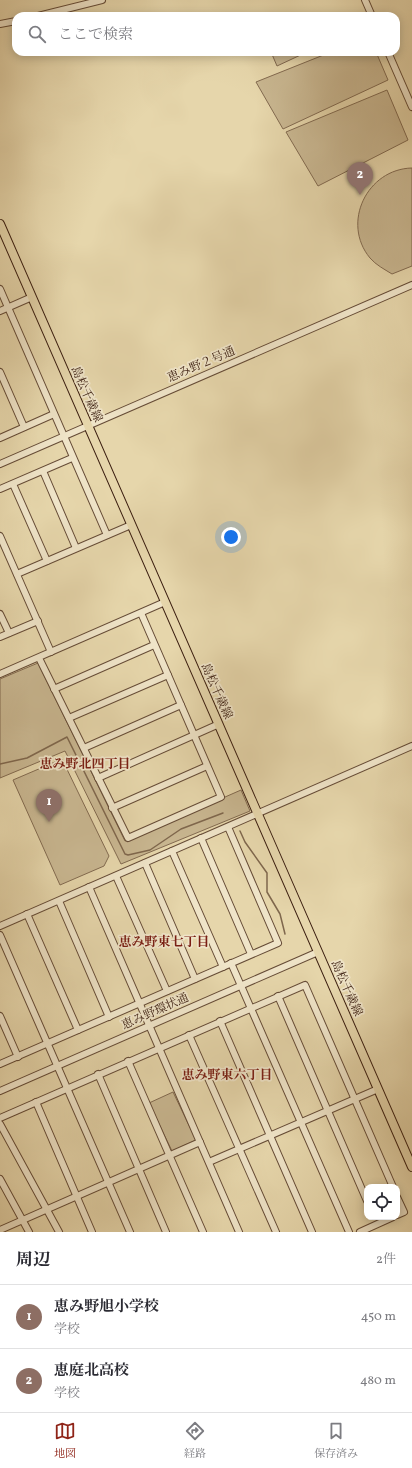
<!DOCTYPE html>
<html lang="ja">
<head>
<meta charset="utf-8">
<style>
  body { margin:0; font-family:Vollkorn,"Noto Serif JP",serif; background:#f7f7f7; color:#2b2b33 }
  .controls { position:absolute; right:12px; bottom:12px; display:grid; overflow:hidden; border-radius:8px; box-shadow:0 2px 10px #0003 }
  .controls button { width:36px; height:36px; display:grid; place-items:center; padding:0; border:0; border-bottom:1px solid #e1e1e2; background:#fff; color:#2b2b33; font:20px sans-serif }
  .you { position:absolute; left:231px; top:537px; width:14px; height:14px; margin:-10px; border:3px solid #fff; border-radius:50%; background:#1a73e8; box-shadow:0 0 0 6px #1a73e833 }
  .badge { display:grid; place-items:center; width:26px; height:26px; border-radius:50%; background:#8f2418; color:#fff; font-size:13px; font-weight:700 }
  .pin { position:absolute; translate:-50% -33px; filter:drop-shadow(0 1px 2px #0008) }
  .pin::after { content:''; position:absolute; top:21px; width:14px; height:12px; background:inherit; clip-path:polygon(0 0,100% 0,50% 100%) }
  .list { margin:0; padding:0; list-style:none }
  h2 { display:flex; justify-content:space-between; align-items:center; height:52px; margin:0; padding:0 16px; font-size:17px }
  h2 small { font-size:13px; font-weight:400; color:#7c7c81 }
  .list li { display:grid; grid-template-columns:26px 1fr auto; gap:12px; align-items:center; box-sizing:border-box; height:64px; padding:0 16px; border-top:1px solid #e1e1e2 }
  .list b { display:block; font-size:15px; white-space:nowrap }
  .list p { margin:0; font-size:13px; white-space:nowrap; color:#7c7c81 }
  .list em { font-size:13px; font-style:normal; color:#7c7c81 }
  .icon { flex:none; width:22px; height:22px; fill:none; stroke:currentColor; stroke-width:2; stroke-linecap:round; stroke-linejoin:round }
  .map { position:relative; flex:none; width:412px; height:1232px; overflow:hidden }
  .search { position:absolute; background:#fff; box-shadow:0 2px 10px #0003; left:12px; right:12px; top:12px; height:44px; display:flex; align-items:center; gap:10px; box-sizing:border-box; padding:0 14px; border-radius:12px; color:#7c7c81; font-size:15px }
  .sheet { height:180px; background:#fff }
  nav { display:flex; justify-content:space-around; align-items:center; box-sizing:border-box; height:56px; border-top:1px solid #e1e1e2; background:#fff; font-size:11px; color:#7c7c81 }
  nav a { display:grid; justify-items:center; gap:2px }
  nav .on { color:#8f2418 }
  .map>svg:first-child { display:block }
  .green { fill:#c9b791; stroke:#826a50 }
  .lines { fill:none; stroke-linecap:round; stroke-linejoin:round }
  .stream { stroke:#7f674d; stroke-width:1.5 }
  .minor-casing { stroke:#664c37; stroke-width:8 }
  .major-casing { stroke:#3b1e10; stroke-width:10 }
  .minor { stroke:#efe4c8; stroke-width:6 }
  .major { stroke:#e6d6ab; stroke-width:8 }
  .labels { text-anchor:middle; stroke-width:3.5; stroke-linejoin:round; paint-order:stroke }
  .street-label { font-size:12px; fill:#3b1e10; stroke:#efe4c8 }
  .neighbourhood-label { font-size:13px; font-weight:bold; fill:#7a1f14; stroke:#efe4c8 }
</style>
</head>
<body>
<div class="map">
<svg width="412" height="1232" viewBox="0 0 412 1232">
  <rect width="100%" height="100%" fill="#e6d6ab"/>
  <filter id="stains"><feTurbulence type="fractalNoise" baseFrequency=".005" numOctaves="4"/><feColorMatrix values="0 0 0 0 .2 0 0 0 0 .09 0 0 0 0 .02 0 0 0 .5 -.17"/></filter>
  <radialGradient id="worn" r=".72"><stop offset=".6" stop-color="#630" stop-opacity="0"/><stop offset="1" stop-color="#630" stop-opacity=".3"/></radialGradient>
  <g class="green">
    <polygon points="271,52 307,52 277,66"/>
    <polygon points="331,52 376,52 388,80 283,129 256,82"/>
    <polygon points="387,90 408,140 318,186 286,132"/>
    <path d="M412 168V266L392 274C384 269 376 265 370 258 341 223 367 169 412 168Z"/>
    <polygon points="38,663 125,841 241,790 250,811 121,864 65,751 0,778 0,679"/>
    <polygon points="62,759 109,856 104,866 60,885 13,780"/>
    <polygon points="173,1092 196,1140 172,1151 149,1103"/>
  </g>
  <g class="lines">
    <g class="stream">
      <polyline points="0,764 27,758 67,737 125,854 128,855 150,850 181,829 223,813"/>
      <polyline points="240,831 245,842 267,873 267,892 280,914 285,934"/>
    </g>
    <g class="minor-casing">
      <g id="minor">
        <polyline points="365,0 372,16"/>
        <polyline points="38,16 102,0"/>
        <polyline points="0,24 16,21"/>
        <polyline points="388,52 412,107"/>
        <polyline points="0,289 107,535"/>
        <polyline points="0,311 32,297"/>
        <polyline points="0,372 24,427"/>
        <polyline points="0,438 54,414"/>
        <polyline points="0,464 412,285"/>
        <polyline points="43,471 76,548"/>
        <polyline points="13,484 47,561"/>
        <polyline points="0,489 72,458"/>
        <polyline points="0,536 51,652"/>
        <polyline points="17,574 131,525"/>
        <polyline points="0,614 9,633"/>
        <polyline points="0,637 38,621"/>
        <polyline points="39,658 128,838 221,797 141,613"/>
        <polyline points="0,674 165,602"/>
        <polyline points="54,689 154,645"/>
        <polyline points="69,718 168,675"/>
        <polyline points="84,748 181,705"/>
        <polyline points="98,778 219,724"/>
        <polyline points="112,808 207,766"/>
        <polyline points="201,838 251,954"/>
        <polyline points="172,851 223,967"/>
        <polyline points="145,863 195,979"/>
        <polyline points="116,876 167,991"/>
        <polyline points="89,887 239,1232"/>
        <polyline points="59,901 109,1017"/>
        <polyline points="27,914 78,1030"/>
        <polyline points="0,926 412,746"/>
        <polyline points="0,935 130,1232"/>
        <polyline points="231,963 349,1232"/>
        <polyline points="278,996 367,1201"/>
        <polyline points="0,1016 18,1057"/>
        <polyline points="220,1021 312,1232"/>
        <polyline points="189,1035 276,1232"/>
        <polyline points="128,1061 203,1232"/>
        <polyline points="0,1064 278,943 228,827"/>
        <polyline points="98,1074 166,1232"/>
        <polyline points="0,1091 318,952"/>
        <polyline points="36,1102 92,1232"/>
        <polyline points="0,1118 305,985 393,1187"/>
        <polyline points="0,1124 59,1232"/>
        <polyline points="209,1162 378,1089"/>
        <polyline points="0,1179 29,1232"/>
        <polyline points="397,1197 404,1212 397,1215"/>
        <polyline points="0,1230 200,1142"/>
        <polyline points="360,1232 393,1217"/>
      </g>
    </g>
    <g class="major-casing">
      <polyline id="major" points="0,224 412,1167"/>
    </g>
    <use href="#minor" class="minor"/>
    <use href="#major" class="major"/>
  </g>
  <g class="labels">
    <g class="street-label">
      <text transform="translate(201 364) rotate(-23)" y="4">恵み野２号通</text>
      <text transform="translate(87 394) rotate(66)" y="4">島松千歳線</text>
      <text transform="translate(217 691) rotate(66)" y="4">島松千歳線</text>
      <text transform="translate(347 988) rotate(66)" y="4">島松千歳線</text>
      <text transform="translate(155 1011) rotate(-24)" y="4">恵み野環状通</text>
    </g>
    <g class="neighbourhood-label">
      <text x="85" y="768">恵み野北四丁目</text>
      <text x="164" y="946">恵み野東七丁目</text>
      <text x="227" y="1079">恵み野東六丁目</text>
    </g>
  </g>
  <rect width="100%" height="100%" filter="url(#stains)"/>
  <rect width="100%" height="100%" fill="url(#worn)"/>
</svg>
<div class="controls">
<button><svg class="icon" aria-label="locate" viewBox="0 0 24 24"><circle cx="12" cy="12" r="6"/><path d="M12 2v4M12 18v4M2 12h4M18 12h4"/></svg></button>
</div>
<div class="you"></div>
<div class="pin badge" style="left:49px;top:822px;background:#8d6e63">1</div>
<div class="pin badge" style="left:360px;top:195px;background:#8d6e63">2</div>
<div class="search"><svg class="icon" aria-label="search" viewBox="0 0 24 24"><circle cx="10" cy="10" r="6"/><path d="M15 15l6 6"/></svg>ここで検索</div>
</div>
<section class="sheet">
<h2>周辺<small>2件</small></h2>
<ul class="list">
<li><span class="badge" style="background:#8d6e63">1</span><div><b>恵み野旭小学校</b><p>学校</p></div><em>450 m</em></li>
<li><span class="badge" style="background:#8d6e63">2</span><div><b>恵庭北高校</b><p>学校</p></div><em>480 m</em></li>
</ul>
</section>
<nav>
<a class="on"><svg class="icon" aria-label="map" viewBox="0 0 24 24"><path d="M3 6l6-2 6 2 6-2v14l-6 2-6-2-6 2zM9 4v14M15 6v14"/></svg>地図</a>
<a><svg class="icon" aria-label="directions" viewBox="0 0 24 24"><path d="M12 3l9 9-9 9-9-9zM9 14v-3h6M13 9l2 2-2 2"/></svg>経路</a>
<a><svg class="icon" aria-label="saved" viewBox="0 0 24 24"><path d="M7 4h10v16l-5-4-5 4z"/></svg>保存済み</a>
</nav>
</body>
</html>
